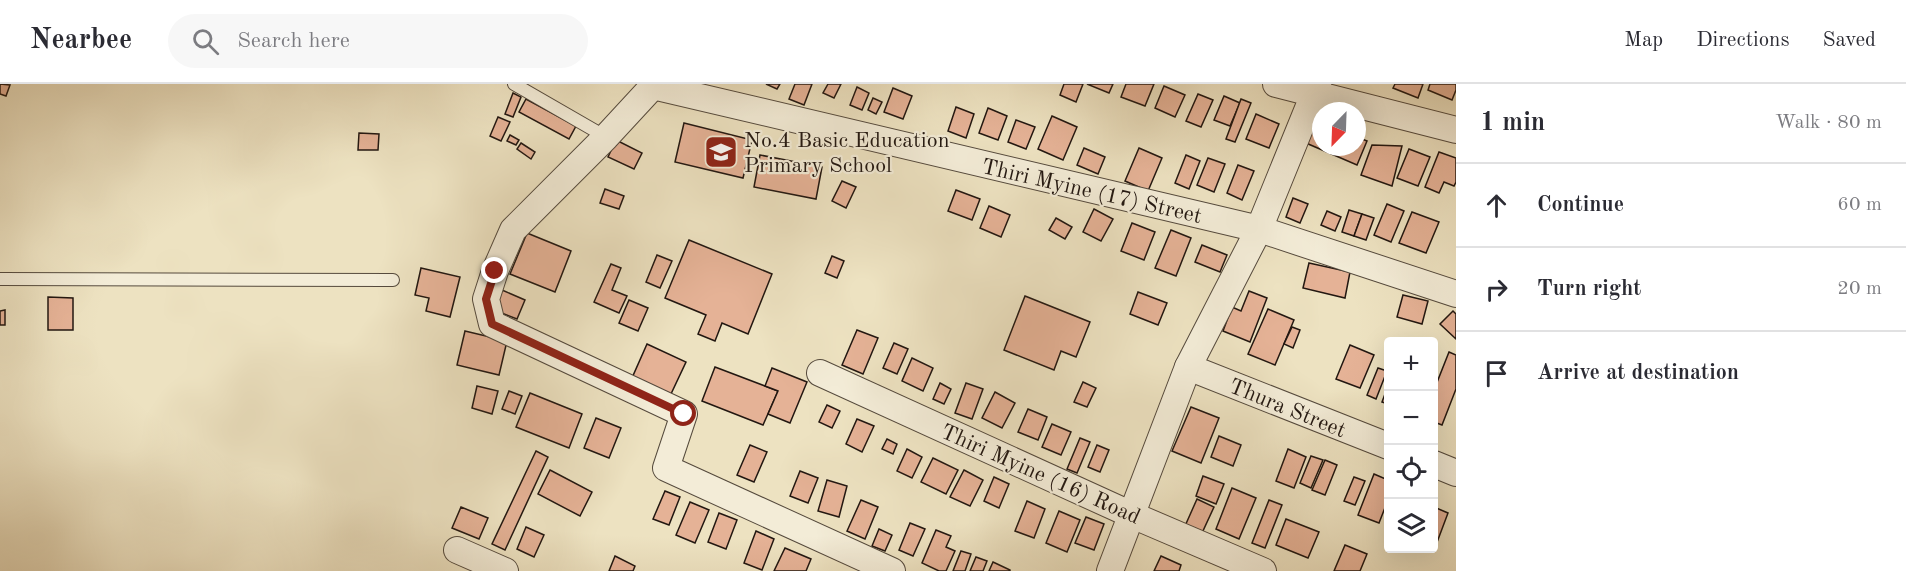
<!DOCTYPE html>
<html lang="en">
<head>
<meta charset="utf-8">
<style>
  body { margin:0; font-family:"Old Standard TT",serif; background:#f7f7f7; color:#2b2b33 }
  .controls { position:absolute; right:18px; bottom:18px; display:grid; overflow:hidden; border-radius:6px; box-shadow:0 6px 24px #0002 }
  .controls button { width:54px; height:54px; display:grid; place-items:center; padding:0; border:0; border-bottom:2px solid #e1e1e2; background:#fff; color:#2b2b33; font:30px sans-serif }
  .compass { position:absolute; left:1312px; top:18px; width:54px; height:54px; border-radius:50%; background:#fff; box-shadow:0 6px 24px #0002; rotate:203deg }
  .stop { position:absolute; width:18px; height:18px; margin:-14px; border:4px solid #8f2418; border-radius:50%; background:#fff }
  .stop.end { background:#8f2418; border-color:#fff; box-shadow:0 2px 6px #0008 }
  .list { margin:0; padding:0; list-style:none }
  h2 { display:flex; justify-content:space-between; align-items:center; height:78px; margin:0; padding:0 24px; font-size:26px }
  h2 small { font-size:20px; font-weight:400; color:#7c7c81 }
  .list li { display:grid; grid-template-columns:39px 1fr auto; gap:18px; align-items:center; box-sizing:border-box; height:84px; padding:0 24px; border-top:2px solid #e1e1e2 }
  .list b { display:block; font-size:22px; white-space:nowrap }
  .list em { font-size:20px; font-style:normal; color:#7c7c81 }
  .icon { flex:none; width:33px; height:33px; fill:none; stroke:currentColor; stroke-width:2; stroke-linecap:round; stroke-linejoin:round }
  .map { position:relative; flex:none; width:1456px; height:487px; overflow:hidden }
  header { display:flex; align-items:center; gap:36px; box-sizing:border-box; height:84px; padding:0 30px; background:#fff; border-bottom:2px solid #e1e1e2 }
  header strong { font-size:28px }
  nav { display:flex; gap:33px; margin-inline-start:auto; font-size:21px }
  .search { width:420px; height:54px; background:#f7f7f7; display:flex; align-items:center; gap:15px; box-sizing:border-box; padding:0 21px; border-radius:33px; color:#7c7c81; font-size:22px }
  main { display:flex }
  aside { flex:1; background:#fff }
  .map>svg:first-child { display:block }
  .building { fill:#e5b296; stroke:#221711; stroke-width:1.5 }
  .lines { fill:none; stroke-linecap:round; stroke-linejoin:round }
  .lane-casing { stroke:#554a3d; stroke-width:14 }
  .street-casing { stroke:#554a3d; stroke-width:28 }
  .lane { stroke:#f3ecd7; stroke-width:12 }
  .street { stroke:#f3ecd7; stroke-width:26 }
  .route { stroke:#8f2418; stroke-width:8 }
  .labels { text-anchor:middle; stroke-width:4.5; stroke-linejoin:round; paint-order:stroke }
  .poi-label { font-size:22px; fill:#221711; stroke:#f3ecd7; text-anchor:start }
  .street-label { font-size:22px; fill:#221711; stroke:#f3ecd7 }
</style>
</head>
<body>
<header>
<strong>Nearbee</strong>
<div class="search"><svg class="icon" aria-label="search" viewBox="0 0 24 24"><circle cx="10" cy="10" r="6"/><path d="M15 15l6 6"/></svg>Search here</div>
<nav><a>Map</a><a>Directions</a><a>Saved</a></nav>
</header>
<main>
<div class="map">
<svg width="1456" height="487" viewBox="0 0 1456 487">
  <rect width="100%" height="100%" fill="#ede2c1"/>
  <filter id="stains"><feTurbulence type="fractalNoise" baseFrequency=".00333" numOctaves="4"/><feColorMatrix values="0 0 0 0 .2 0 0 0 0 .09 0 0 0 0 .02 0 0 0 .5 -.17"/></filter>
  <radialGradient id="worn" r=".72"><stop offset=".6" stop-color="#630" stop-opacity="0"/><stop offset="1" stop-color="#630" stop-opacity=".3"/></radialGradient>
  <g class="building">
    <polygon points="0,0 10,1 6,12 0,10"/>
    <polygon points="766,0 780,0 777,5"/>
    <polygon points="795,0 812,0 804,21 789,15"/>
    <polygon points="828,0 841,0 834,14 823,9"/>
    <polygon points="1064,0 1083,0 1076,18 1060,11"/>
    <polygon points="1087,0 1113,0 1109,9"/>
    <polygon points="1126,0 1154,0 1145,22 1121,13"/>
    <polygon points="1395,0 1423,0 1418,14 1393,4"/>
    <polygon points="1430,0 1456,0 1456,6 1452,16 1428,6"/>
    <polygon points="1164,2 1185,11 1175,33 1155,24"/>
    <polygon points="857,3 869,9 862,26 850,21"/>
    <polygon points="893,4 912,12 903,35 884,28"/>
    <polygon points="513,9 521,13 513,33 505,30"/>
    <polygon points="1198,10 1213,16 1201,43 1186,37"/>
    <polygon points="1224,12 1240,19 1230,42 1214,36"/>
    <polygon points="873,14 882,18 876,30 868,26"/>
    <polygon points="526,15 576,42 569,55 519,28"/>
    <polygon points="1241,15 1251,19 1235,58 1226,55"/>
    <polygon points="956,23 974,30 966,54 948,47"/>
    <polygon points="988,24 1007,32 998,56 979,49"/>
    <polygon points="1256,30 1279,40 1269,64 1246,55"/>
    <polygon points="1052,32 1077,43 1063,76 1038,65"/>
    <polygon points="498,33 510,38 501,57 490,52"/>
    <polygon points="1316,35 1321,38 1321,63 1357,63 1357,53 1367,57 1357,81 1306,59"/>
    <polygon points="1016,36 1035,43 1026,65 1008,58"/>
    <polygon points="684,39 752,56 743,94 675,78"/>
    <polygon points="359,49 379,50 378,66 358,66"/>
    <polygon points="510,51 519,56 516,61 507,57"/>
    <polygon points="616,56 642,69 634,85 608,73"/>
    <polygon points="521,59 535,68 531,75 517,65"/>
    <polygon points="1372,61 1402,62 1392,102 1361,91"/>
    <polygon points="1084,64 1105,73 1098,90 1077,81"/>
    <polygon points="1139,64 1162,74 1148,107 1125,97"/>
    <polygon points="1409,65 1430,73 1418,102 1397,94"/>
    <polygon points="1439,68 1456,74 1456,98 1454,102 1444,98 1439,109 1425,103"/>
    <polygon points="760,71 822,83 816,115 754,103"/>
    <polygon points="1186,71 1200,77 1189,105 1175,99"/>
    <polygon points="1208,74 1225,80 1214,108 1197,101"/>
    <polygon points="1238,81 1254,87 1242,116 1227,109"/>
    <polygon points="842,97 856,103 846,124 832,117"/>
    <polygon points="605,105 624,112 619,125 600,119"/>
    <polygon points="956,106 980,115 972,136 948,127"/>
    <polygon points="1293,114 1308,120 1300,139 1286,133"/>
    <polygon points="1387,120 1404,127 1391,158 1374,151"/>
    <polygon points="989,122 1010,131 1001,153 980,144"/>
    <polygon points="1094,125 1113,135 1101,157 1083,148"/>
    <polygon points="1349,126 1362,130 1354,152 1342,148"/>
    <polygon points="1327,127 1341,133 1335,147 1321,141"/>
    <polygon points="1412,128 1439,138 1426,169 1399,159"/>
    <polygon points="1362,130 1374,134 1366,156 1354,152"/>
    <polygon points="1056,134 1072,143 1065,155 1049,146"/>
    <polygon points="1132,139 1155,148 1144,176 1121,167"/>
    <polygon points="1171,146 1191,154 1176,192 1155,184"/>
    <polygon points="527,149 571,167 555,208 510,190"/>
    <polygon points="689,156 772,190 748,250 722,239 715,257 698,250 706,231 665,214"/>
    <polygon points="1202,161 1227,171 1220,188 1195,178"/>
    <polygon points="657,171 672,177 660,204 646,198"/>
    <polygon points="832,172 844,177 837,194 825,189"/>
    <polygon points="1309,179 1350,188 1345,214 1303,204"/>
    <polygon points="611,180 621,184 612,206 627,212 619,229 594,218"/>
    <polygon points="421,184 460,193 450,233 426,227 429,214 415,211"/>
    <polygon points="502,206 525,216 517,235 494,226"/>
    <polygon points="1249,207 1267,214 1250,258 1223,247 1232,223 1241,227"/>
    <polygon points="1138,208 1167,219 1158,241 1130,230"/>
    <polygon points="1403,211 1428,217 1422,240 1397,233"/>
    <polygon points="1025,212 1090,238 1076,273 1061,267 1054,286 1004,266"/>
    <polygon points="48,213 73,214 73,246 48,246"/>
    <polygon points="629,216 648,224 638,247 619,239"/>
    <polygon points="1268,225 1294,236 1275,281 1248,270"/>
    <polygon points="5,226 5,241 0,241 0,227"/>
    <polygon points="1453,227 1456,230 1456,255 1440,240"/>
    <polygon points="1292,243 1300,246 1293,264 1284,260"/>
    <polygon points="857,246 878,254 863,290 842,281"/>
    <polygon points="465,247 507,257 499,291 457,281"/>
    <polygon points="894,259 908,265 897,290 883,284"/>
    <polygon points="647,260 686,278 670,312 632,294"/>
    <polygon points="1350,261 1374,271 1360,304 1336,295"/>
    <polygon points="1449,268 1456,271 1456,305 1442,341 1434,338 1434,306"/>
    <polygon points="912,274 933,284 923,307 902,297"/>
    <polygon points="715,283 778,307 763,341 702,317"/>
    <polygon points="772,284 807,298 790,339 768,330 778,307 765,302"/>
    <polygon points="1378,284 1387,287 1376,315 1367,311"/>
    <polygon points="1083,298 1096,304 1087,323 1074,318"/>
    <polygon points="940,299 951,305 944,320 933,315"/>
    <polygon points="966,299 983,305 972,335 955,329"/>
    <polygon points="477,302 498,307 492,330 472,324"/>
    <polygon points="1388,302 1388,320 1382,318"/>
    <polygon points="509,307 522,312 515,330 502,325"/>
    <polygon points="995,308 1015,319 1002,344 982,334"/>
    <polygon points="530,309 582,330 569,364 516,343"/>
    <polygon points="827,321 840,327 832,344 819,338"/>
    <polygon points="1191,323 1219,334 1201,379 1172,367"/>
    <polygon points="1028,325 1047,333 1038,356 1018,348"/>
    <polygon points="596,334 621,344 609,374 584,364"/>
    <polygon points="857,335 874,342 862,368 846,360"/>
    <polygon points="1052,340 1071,348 1061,371 1042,363"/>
    <polygon points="1219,352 1241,361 1233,382 1211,373"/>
    <polygon points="1080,354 1090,358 1077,389 1067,385"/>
    <polygon points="887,355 897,360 893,370 882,365"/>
    <polygon points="750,361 767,368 754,398 737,391"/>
    <polygon points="1097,361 1109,366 1100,388 1088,383"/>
    <polygon points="907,365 922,373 912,394 897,387"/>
    <polygon points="1288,365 1306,373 1294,404 1276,397"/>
    <polygon points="536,367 548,373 505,466 492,460"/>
    <polygon points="1311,372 1323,376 1311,404 1300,399"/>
    <polygon points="933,374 958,386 946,410 921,398"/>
    <polygon points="1325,376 1337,381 1325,411 1312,406"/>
    <polygon points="550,386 592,408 580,432 538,410"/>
    <polygon points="964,386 983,396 970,422 950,413"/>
    <polygon points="800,387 818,394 808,419 790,412"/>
    <polygon points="1374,390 1388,396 1388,416 1379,439 1358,431"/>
    <polygon points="1203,392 1224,400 1216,420 1196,412"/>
    <polygon points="994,393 1009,400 999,424 984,417"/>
    <polygon points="1354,393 1365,397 1355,421 1344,417"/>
    <polygon points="827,396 847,402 839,433 818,427"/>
    <polygon points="1232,404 1256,414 1239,455 1216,445"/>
    <polygon points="665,407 680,413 669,441 653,435"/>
    <polygon points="1197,415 1214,423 1202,449 1185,442"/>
    <polygon points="861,416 878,423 865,455 847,447"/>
    <polygon points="1269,416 1282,421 1265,464 1252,459"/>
    <polygon points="1027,417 1045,425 1034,454 1015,447"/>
    <polygon points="690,418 709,426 695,459 676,451"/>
    <polygon points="461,423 488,434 479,455 452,444"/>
    <polygon points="1434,423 1448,429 1436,461 1434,460"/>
    <polygon points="1059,427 1080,436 1067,468 1046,459"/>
    <polygon points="719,429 737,436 726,465 708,458"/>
    <polygon points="1086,433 1104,440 1094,466 1075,459"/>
    <polygon points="1286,435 1319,448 1308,474 1276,461"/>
    <polygon points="910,439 925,445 913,472 899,466"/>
    <polygon points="526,443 544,451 534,473 517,465"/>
    <polygon points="879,445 892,451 885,467 872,462"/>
    <polygon points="936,446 951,452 946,463 955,467 946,487 939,487 922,479"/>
    <polygon points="756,447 774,455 762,486 744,479"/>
    <polygon points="1345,461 1367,470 1360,487 1334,487"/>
    <polygon points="785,464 811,475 806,487 774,487"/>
    <polygon points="961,467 971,470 965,487 953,487"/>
    <polygon points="615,472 635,482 633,487 609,487"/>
    <polygon points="1161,472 1181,481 1179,487 1154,487"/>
    <polygon points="976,473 987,477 983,487 970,487"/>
    <polygon points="993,478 1010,486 1010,487 989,487"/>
  </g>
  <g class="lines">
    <g class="lane-casing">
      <g id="lane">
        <polyline points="514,0 606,53"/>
        <polyline points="0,195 393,196"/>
      </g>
    </g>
    <g class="street-casing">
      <g id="street">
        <polyline points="655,0 606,53 513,146 495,187 486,215 492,240 684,330 666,384 892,487"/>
        <polyline points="1276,0 1456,46"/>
        <polyline points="653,2 1259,145 1456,210"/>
        <polyline points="1188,283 1388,362"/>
        <polyline points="820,289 1132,431 1263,487"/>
        <polyline points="1434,380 1456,389"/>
        <polyline points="457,466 505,487"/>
        <polyline points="1110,487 1188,283 1259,145 1318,0"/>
      </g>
    </g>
    <use href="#lane" class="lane"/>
    <use href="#street" class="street"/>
  </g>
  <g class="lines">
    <polyline class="route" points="495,187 486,215 492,240 684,330"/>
  </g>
  <defs>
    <g id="school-square" transform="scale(1.725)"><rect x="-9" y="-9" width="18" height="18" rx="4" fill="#8f2418" stroke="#f3ecd7"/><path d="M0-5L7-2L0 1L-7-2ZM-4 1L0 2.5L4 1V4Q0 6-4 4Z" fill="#fff"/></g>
  </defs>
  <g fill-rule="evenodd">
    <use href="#school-square" x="721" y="68"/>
  </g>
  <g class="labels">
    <g class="poi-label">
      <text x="744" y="63">No.4 Basic Education<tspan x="744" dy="25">Primary School</tspan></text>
    </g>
    <g class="street-label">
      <text transform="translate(1092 106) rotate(13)" y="8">Thiri Myine (17) Street</text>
      <text transform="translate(1288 323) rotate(22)" y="8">Thura Street</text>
      <text transform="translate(1041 389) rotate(24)" y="8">Thiri Myine (16) Road</text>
    </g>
  </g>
  <rect width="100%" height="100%" filter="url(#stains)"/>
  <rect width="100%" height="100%" fill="url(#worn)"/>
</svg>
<div class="controls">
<button>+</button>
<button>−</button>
<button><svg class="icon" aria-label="locate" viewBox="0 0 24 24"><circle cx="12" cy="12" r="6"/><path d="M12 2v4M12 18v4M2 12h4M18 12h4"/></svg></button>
<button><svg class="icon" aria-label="layers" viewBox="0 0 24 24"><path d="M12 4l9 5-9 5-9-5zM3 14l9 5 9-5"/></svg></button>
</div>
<svg class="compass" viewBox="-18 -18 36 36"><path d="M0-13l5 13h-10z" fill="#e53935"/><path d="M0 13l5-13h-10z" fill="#7c7c81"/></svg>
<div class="stop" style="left:684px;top:330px"></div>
<div class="stop end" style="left:495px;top:187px"></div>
</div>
<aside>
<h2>1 min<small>Walk · 80 m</small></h2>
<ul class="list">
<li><svg class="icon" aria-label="ahead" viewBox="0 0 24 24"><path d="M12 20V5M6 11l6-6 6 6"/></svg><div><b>Continue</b></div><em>60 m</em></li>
<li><svg class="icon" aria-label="right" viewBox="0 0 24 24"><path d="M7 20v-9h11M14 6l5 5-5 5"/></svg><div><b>Turn right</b></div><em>20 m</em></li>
<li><svg class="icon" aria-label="arrive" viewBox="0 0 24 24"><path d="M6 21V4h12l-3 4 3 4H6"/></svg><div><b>Arrive at destination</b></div></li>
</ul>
</aside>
</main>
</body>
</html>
